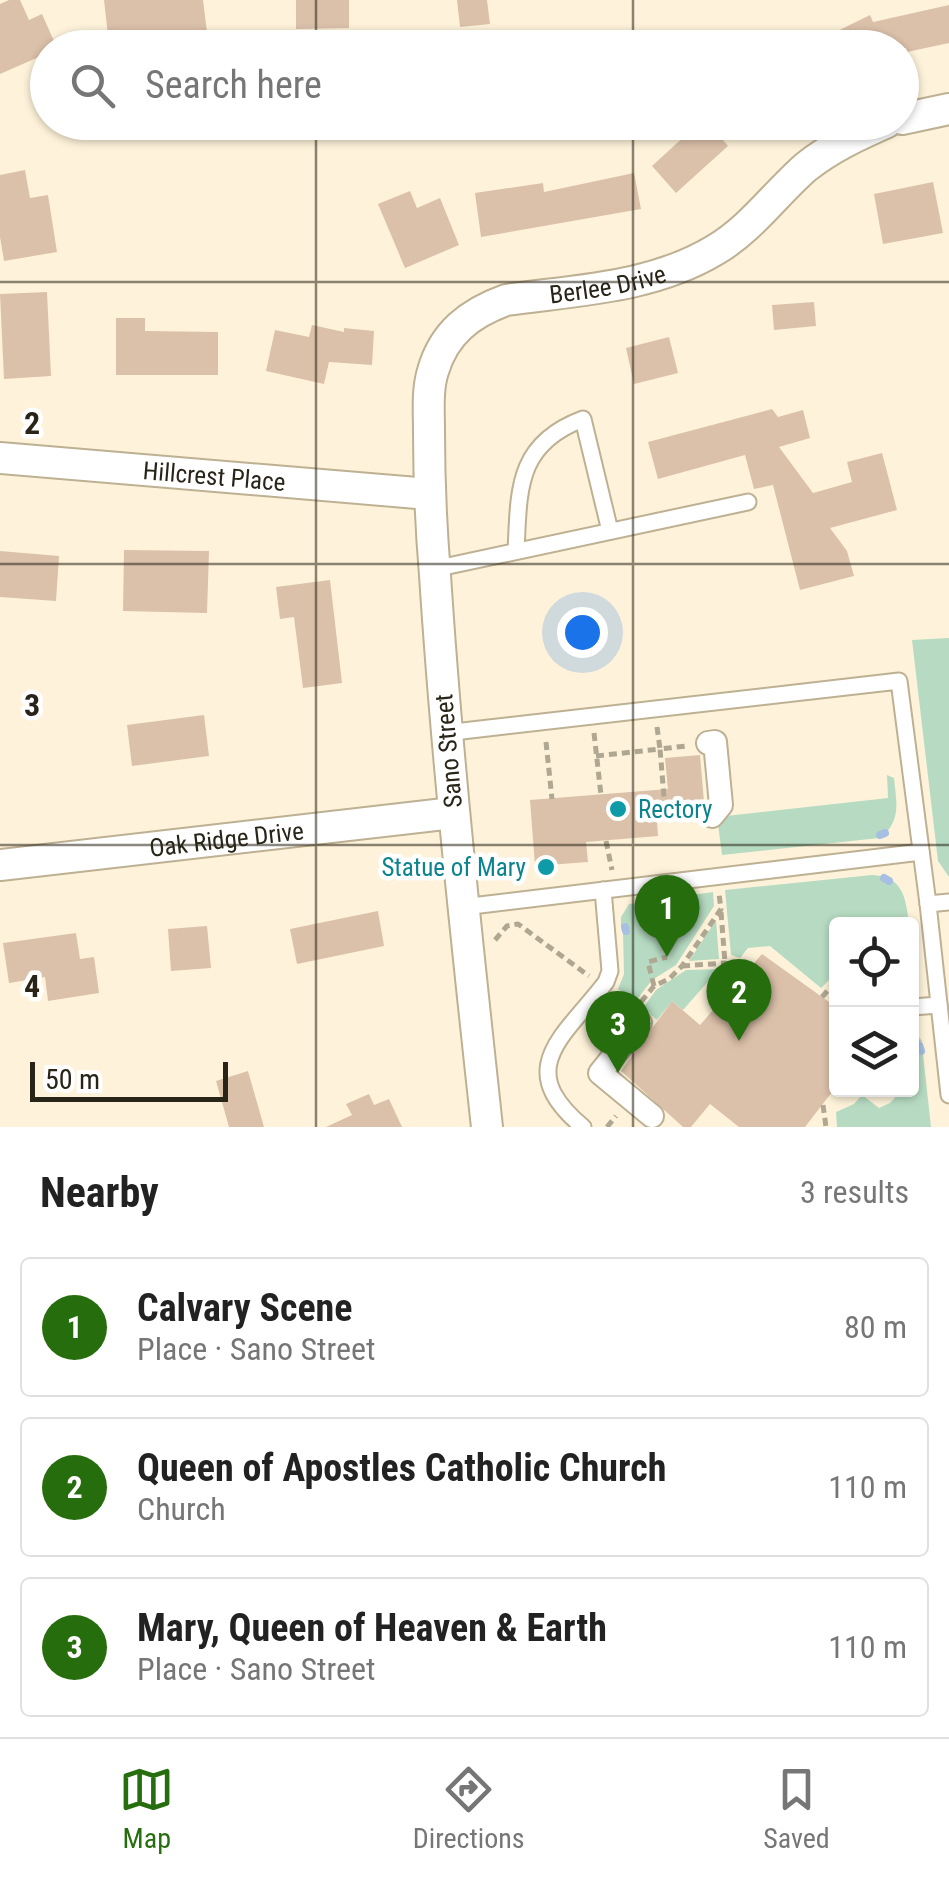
<!DOCTYPE html>
<html lang="en">
<head>
<meta charset="utf-8">
<style>
  body { margin:0; font-family:"Roboto Condensed",sans-serif; background:#f2f2f2; color:#222 }
  .controls { position:absolute; right:30px; bottom:30px; display:grid; overflow:hidden; border-radius:10px; box-shadow:0 2px 8px #0004 }
  .controls button { width:90px; height:90px; display:grid; place-items:center; padding:0; border:0; border-bottom:2px solid #e0e0e0; background:#fff; color:#222; font:50px sans-serif }
  .scale { position:absolute; left:30px; bottom:25px; width:198px; box-sizing:border-box; padding-left:10px; border:5px solid #292418; border-top:0; font-size:28px; line-height:35px; white-space:nowrap; color:#292418; -webkit-text-stroke:8px #fff; paint-order:stroke }
  .you { position:absolute; left:582px; top:632px; width:35px; height:35px; margin:-25px; border:8px solid #fff; border-radius:50%; background:#1a73e8; box-shadow:0 0 0 15px #1a73e833 }
  .badge { display:grid; place-items:center; width:65px; height:65px; border-radius:50%; background:#266e0d; color:#fff; font-size:32px; font-weight:700 }
  .pin { position:absolute; translate:-50% -82px; filter:drop-shadow(0 2px 5px #0008) }
  .pin::after { content:''; position:absolute; top:52px; width:35px; height:30px; background:inherit; clip-path:polygon(0 0,100% 0,50% 100%) }
  .list { margin:0; padding:0; list-style:none }
  h2 { display:flex; justify-content:space-between; align-items:center; height:130px; margin:0; padding:0 40px; font-size:42px }
  h2 small { font-size:32px; font-weight:400; color:#767676 }
  .list li { display:grid; grid-template-columns:65px 1fr auto; gap:30px; align-items:center; box-sizing:border-box; height:140px; margin:0 20px 20px; padding:0 20px; border:2px solid #e0e0e0; border-radius:10px }
  .list b { display:block; font-size:38px; white-space:nowrap }
  .list p { margin:0; font-size:32px; white-space:nowrap; color:#767676 }
  .list em { font-size:32px; font-style:normal; color:#767676 }
  .icon { flex:none; width:55px; height:55px; fill:none; stroke:currentColor; stroke-width:2; stroke-linecap:round; stroke-linejoin:round }
  .map { position:relative; flex:none; width:949px; height:1127px; overflow:hidden }
  .search { position:absolute; background:#fff; box-shadow:0 2px 8px #0004; left:30px; right:30px; top:30px; height:110px; display:flex; align-items:center; gap:25px; box-sizing:border-box; padding:0 35px; border-radius:55px; color:#767676; font-size:38px }
  .sheet { height:610px; background:#fff }
  nav { display:flex; justify-content:space-around; align-items:center; box-sizing:border-box; height:140px; border-top:2px solid #e0e0e0; background:#fff; font-size:28px; color:#767676 }
  nav a { display:grid; justify-items:center; gap:5px }
  nav .on { color:#266e0d }
  .map>svg:first-child { display:block }
  .green { fill:#b7dbc2 }
  .lines { fill:none; stroke-linecap:round; stroke-linejoin:round }
  .stream { stroke:#a7c0e2; stroke-width:8 }
  .building { fill:#dcc1aa }
  .service-casing { stroke:#beb092; stroke-width:19 }
  .pedestrian-casing { stroke:#beb092; stroke-width:26 }
  .minor-casing { stroke:#beb092; stroke-width:34 }
  .path { stroke:#afa792; stroke-width:5; stroke-dasharray:8 5; stroke-linecap:butt }
  .service { stroke:#fff; stroke-width:15 }
  .pedestrian { stroke:#fff; stroke-width:22 }
  .minor { stroke:#fff; stroke-width:30 }
  .grid { fill:none; stroke:#292418; stroke-width:2.5; stroke-opacity:0.55 }
  .culture-dot { fill:#0f9aa8; stroke:#fff; stroke-width:4 }
  .labels { text-anchor:middle; stroke-width:9; stroke-linejoin:round; paint-order:stroke }
  .street-label { font-size:25px; fill:#292418; stroke:#fff }
  .culture-label { font-size:25px; fill:#0d838f; stroke:#fff; text-anchor:start }
  .grid-label { font-size:32px; text-anchor:middle; font-weight:bold; fill:#292418; stroke:#fff; stroke-width:9; stroke-linejoin:round; paint-order:stroke }
</style>
</head>
<body>
<div class="map">
<svg width="949" height="1127" viewBox="0 0 949 1127">
  <rect width="100%" height="100%" fill="#fef3da"/>
  <g class="green">
    <polygon points="949,638 949,877 938,861 912,640"/>
    <path d="M887 775 894 778C896 799 901 816 886 833H878L879 838 722 855 717 817 888 798Z"/>
    <path d="M872 875C903 876 906 898 909 924H836V973L821 988 770 946 748 948 740 958 731 955 725 890Z"/>
    <polygon points="713,892 714,906 676,965 652,980 635,1002 618,989 624,974 623,934 630,931 628,924 621,926 621,917 629,904"/>
    <polygon points="716,920 719,959 689,961"/>
    <polygon points="719,969 683,1010 672,1001 657,1020 643,1008 656,990 686,970"/>
    <polygon points="912,1028 922,1041 916,1042 917,1054 923,1054 931,1127 837,1127 836,1112 854,1104 862,1095 879,1108 890,1103 902,1090 912,1090"/>
  </g>
  <g class="lines">
    <g class="stream">
      <polyline points="880,835 885,833"/>
      <polyline points="884,878 889,881"/>
      <polyline points="625,927 626,931"/>
      <polyline points="919,1045 921,1051"/>
    </g>
  </g>
  <g class="building">
    <polygon points="9,0 20,0 29,20 42,14 57,48 48,48 48,53 0,74 0,4"/>
    <polygon points="104,0 203,0 207,32 109,44"/>
    <polygon points="296,0 349,0 349,28 296,29"/>
    <polygon points="457,0 487,0 490,24 460,27"/>
    <polygon points="949,5 949,43 907,52 906,48 803,48 870,15 873,22"/>
    <polygon points="700,122 707,122 728,146 676,193 652,166"/>
    <polygon points="25,170 30,198 48,195 57,252 4,261 0,237 0,175"/>
    <polygon points="634,173 641,209 481,237 475,193 543,183 544,192"/>
    <polygon points="933,182 943,233 883,244 874,194"/>
    <polygon points="410,191 417,208 440,198 459,245 405,268 378,204"/>
    <polygon points="47,292 51,376 4,379 0,294"/>
    <polygon points="814,302 816,326 774,330 772,305"/>
    <polygon points="116,318 145,318 145,331 218,332 218,375 116,375"/>
    <polygon points="312,325 344,332 344,328 374,331 372,365 329,362 324,384 266,371 275,330 309,337"/>
    <polygon points="669,337 678,373 634,384 626,348"/>
    <polygon points="772,409 778,417 803,410 810,438 779,447 813,493 852,482 847,462 882,453 897,510 830,528 847,551 854,576 800,590 773,485 754,489 745,455 658,479 648,442"/>
    <polygon points="124,550 209,551 207,613 123,611"/>
    <polygon points="0,551 59,556 56,601 0,597"/>
    <polygon points="330,580 342,683 303,688 294,617 280,619 276,587"/>
    <polygon points="204,715 209,756 132,766 127,725"/>
    <polygon points="700,755 704,802 697,817 657,821 658,836 586,842 588,862 535,866 530,800 668,789 665,758"/>
    <polygon points="378,911 384,946 297,964 290,929"/>
    <polygon points="207,926 211,968 171,971 168,929"/>
    <polygon points="76,933 80,959 94,957 99,993 48,1001 45,977 9,983 3,943"/>
    <polygon points="762,954 836,1007 836,1087 805,1127 739,1127 710,1104 691,1127 683,1127 621,1071 672,1001 700,1025"/>
    <polygon points="248,1071 264,1127 229,1127 216,1081"/>
    <polygon points="369,1094 374,1105 389,1099 402,1127 326,1127 352,1115 346,1104"/>
  </g>
  <g class="lines">
    <g class="service-casing">
      <g id="service">
        <path d="M516 551C519 490 516 444 583 419L610 531"/>
        <polyline points="434,569 748,502"/>
        <polyline points="445,733 899,681 928,904 949,902"/>
        <polyline points="928,904 949,1095"/>
        <polyline points="463,907 921,852"/>
        <polyline points="912,1007 939,1005"/>
        <path d="M583 1127C512 1068 564 1037 606 982L610 971 603 890"/>
      </g>
    </g>
    <g class="pedestrian-casing">
      <g id="pedestrian">
        <polyline points="708,743 715,742 721,805 712,816"/>
        <polyline points="640,1023 600,1073 652,1116"/>
      </g>
    </g>
    <g class="minor-casing">
      <g id="minor">
        <polyline points="902,119 949,109"/>
        <path id="s1" d="M0 458 429 494"/>
        <path id="s2" d="M0 865 453 813"/>
        <path id="s3" d="M487 1127C467 943 447 760 435 575 431 527 429 479 429 431 429 411 427 390 433 371 444 333 470 313 506 300 577 290 652 288 715 250 751 229 775 194 806 167 831 147 858 135 887 122"/>
      </g>
    </g>
    <g class="path">
      <polyline points="657,727 660,749 686,746"/>
      <polyline points="594,733 601,795"/>
      <polyline points="546,742 552,799"/>
      <polyline points="596,756 660,749 664,797"/>
      <polyline points="606,841 612,870"/>
      <polyline points="721,912 725,963"/>
      <polyline points="495,940 507,926 518,924 589,976"/>
      <polyline points="682,966 725,963 743,976"/>
      <polyline points="654,986 648,962 667,957"/>
      <polyline points="822,997 836,981"/>
      <polyline points="641,1002 654,986 669,979 682,966 721,909 719,894"/>
      <polyline points="823,1105 826,1127"/>
      <polyline points="607,1127 616,1116"/>
    </g>
    <use href="#service" class="service"/>
    <use href="#pedestrian" class="pedestrian"/>
    <use href="#minor" class="minor"/>
  </g>
  <path class="grid" d="M316 0V48M633 0V48M316 122V1127M633 122V1127M0 282H949M0 564H949M0 845H949"/>
  <g class="culture-dot">
    <circle cx="618" cy="809" r="10"/>
    <circle cx="546" cy="867" r="10"/>
  </g>
  <g class="labels">
    <g class="street-label">
      <text dy="9" stroke="none"><textPath href="#s3" startOffset="968">Berlee Drive</textPath></text>
      <text dy="9" stroke="none"><textPath href="#s1" startOffset="215">Hillcrest Place</textPath></text>
      <text transform="translate(448 751) rotate(-95)" y="9">Sano Street</text>
      <text dy="9" stroke="none"><textPath href="#s2" startOffset="228">Oak Ridge Drive</textPath></text>
    </g>
    <g class="culture-label">
      <text x="638" y="818">Rectory</text>
      <text x="526" y="876" text-anchor="end">Statue of Mary</text>
    </g>
  </g>
  <g class="grid-label">
    <text x="32" y="434">2</text>
    <text x="32" y="716">3</text>
    <text x="32" y="997">4</text>
  </g>
</svg>
<div class="controls">
<button><svg class="icon" aria-label="locate" viewBox="0 0 24 24"><circle cx="12" cy="12" r="6"/><path d="M12 2v4M12 18v4M2 12h4M18 12h4"/></svg></button>
<button><svg class="icon" aria-label="layers" viewBox="0 0 24 24"><path d="M12 4l9 5-9 5-9-5zM3 14l9 5 9-5"/></svg></button>
</div>
<div class="scale">50 m</div>
<div class="you"></div>
<div class="pin badge" style="left:667px;top:957px">1</div>
<div class="pin badge" style="left:739px;top:1041px">2</div>
<div class="pin badge" style="left:618px;top:1073px">3</div>
<div class="search"><svg class="icon" aria-label="search" viewBox="0 0 24 24"><circle cx="10" cy="10" r="6"/><path d="M15 15l6 6"/></svg>Search here</div>
</div>
<section class="sheet">
<h2>Nearby<small>3 results</small></h2>
<ul class="list">
<li><span class="badge">1</span><div><b>Calvary Scene</b><p>Place · Sano Street</p></div><em>80 m</em></li>
<li><span class="badge">2</span><div><b>Queen of Apostles Catholic Church</b><p>Church</p></div><em>110 m</em></li>
<li><span class="badge">3</span><div><b>Mary, Queen of Heaven &amp; Earth</b><p>Place · Sano Street</p></div><em>110 m</em></li>
</ul>
</section>
<nav>
<a class="on"><svg class="icon" aria-label="map" viewBox="0 0 24 24"><path d="M3 6l6-2 6 2 6-2v14l-6 2-6-2-6 2zM9 4v14M15 6v14"/></svg>Map</a>
<a><svg class="icon" aria-label="directions" viewBox="0 0 24 24"><path d="M12 3l9 9-9 9-9-9zM9 14v-3h6M13 9l2 2-2 2"/></svg>Directions</a>
<a><svg class="icon" aria-label="saved" viewBox="0 0 24 24"><path d="M7 4h10v16l-5-4-5 4z"/></svg>Saved</a>
</nav>
</body>
</html>
